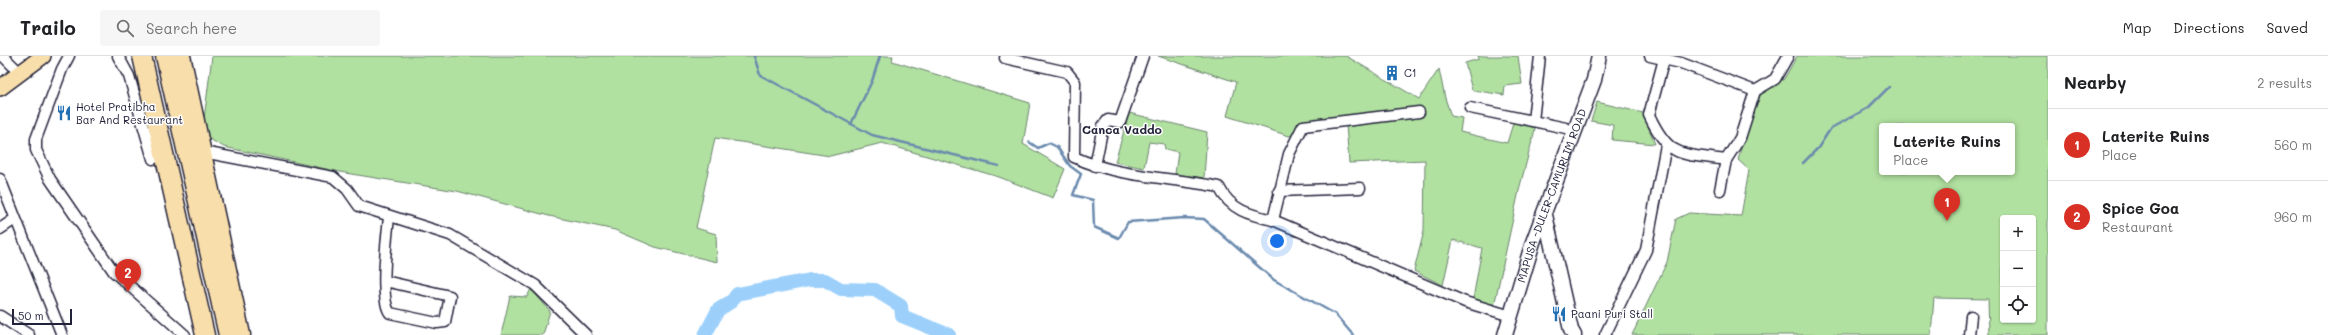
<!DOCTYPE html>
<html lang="en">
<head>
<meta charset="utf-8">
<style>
  body { margin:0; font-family:Mali,sans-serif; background:#f6f6f6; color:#202124 }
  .controls { position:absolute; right:12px; bottom:12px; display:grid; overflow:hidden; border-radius:4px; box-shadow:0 1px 3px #0004 }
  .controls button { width:36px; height:36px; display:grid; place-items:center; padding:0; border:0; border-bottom:1px solid #e0e0e0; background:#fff; color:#202124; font:20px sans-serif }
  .scale { position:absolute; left:12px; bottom:10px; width:60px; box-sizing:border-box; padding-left:4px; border:2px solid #22223b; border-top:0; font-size:11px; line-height:14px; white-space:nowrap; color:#22223b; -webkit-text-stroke:3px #fff; paint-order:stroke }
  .you { position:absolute; left:1277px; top:185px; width:14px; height:14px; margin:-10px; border:3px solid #fff; border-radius:50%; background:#1a73e8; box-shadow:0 0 0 6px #1a73e833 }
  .badge { display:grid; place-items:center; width:26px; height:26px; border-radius:50%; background:#d93025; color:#fff; font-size:13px; font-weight:700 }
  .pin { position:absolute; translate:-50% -33px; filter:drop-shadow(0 1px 2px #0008) }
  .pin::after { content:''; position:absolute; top:21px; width:14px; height:12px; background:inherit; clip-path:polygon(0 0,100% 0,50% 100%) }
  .popup { position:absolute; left:1879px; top:67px; width:136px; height:52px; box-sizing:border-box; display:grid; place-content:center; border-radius:4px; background:#fff; filter:drop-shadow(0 1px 3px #0005); font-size:13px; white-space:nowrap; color:#757577 }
  .popup b { font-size:15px; color:#202124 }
  .popup::after { content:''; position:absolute; left:50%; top:100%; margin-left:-8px; border:8px solid transparent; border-top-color:#fff }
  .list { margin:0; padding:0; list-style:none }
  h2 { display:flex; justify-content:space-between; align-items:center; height:52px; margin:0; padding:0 16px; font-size:17px }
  h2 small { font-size:13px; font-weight:400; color:#757577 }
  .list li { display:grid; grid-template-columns:26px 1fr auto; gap:12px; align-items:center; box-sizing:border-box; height:72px; padding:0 16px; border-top:1px solid #e0e0e0 }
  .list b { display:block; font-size:15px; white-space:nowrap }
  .list p { margin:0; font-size:13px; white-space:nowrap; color:#757577 }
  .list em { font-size:13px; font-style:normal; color:#757577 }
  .icon { flex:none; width:22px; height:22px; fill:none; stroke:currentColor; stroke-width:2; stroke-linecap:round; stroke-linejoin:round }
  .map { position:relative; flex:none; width:2048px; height:279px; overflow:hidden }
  header { display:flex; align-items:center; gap:24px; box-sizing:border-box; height:56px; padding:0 20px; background:#fff; border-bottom:1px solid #e0e0e0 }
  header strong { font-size:19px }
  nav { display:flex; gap:22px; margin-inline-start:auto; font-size:14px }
  .search { width:280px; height:36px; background:#f6f6f6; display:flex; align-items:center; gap:10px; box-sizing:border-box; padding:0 14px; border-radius:4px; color:#757577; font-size:15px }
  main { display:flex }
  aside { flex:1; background:#fff }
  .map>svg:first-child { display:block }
  .green { fill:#b1e1a0; stroke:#6a826e; fill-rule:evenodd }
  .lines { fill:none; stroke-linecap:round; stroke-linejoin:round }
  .stream { stroke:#6b8aae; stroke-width:2.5 }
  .river { stroke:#9cd0fa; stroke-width:14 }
  .street-casing { stroke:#22223b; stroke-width:13 }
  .secondary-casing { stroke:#22223b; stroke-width:17 }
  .primary-casing { stroke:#22223b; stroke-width:18 }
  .highway-casing { stroke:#22223b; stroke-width:21 }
  .street { stroke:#fff; stroke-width:10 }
  .secondary { stroke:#fff; stroke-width:14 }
  .primary { stroke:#f8deab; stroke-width:15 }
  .highway { stroke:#f8deab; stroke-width:18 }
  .labels { text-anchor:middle; stroke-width:3; stroke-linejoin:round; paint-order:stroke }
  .poi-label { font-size:11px; fill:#22223b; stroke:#fff; text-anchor:start }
  .street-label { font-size:11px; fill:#22223b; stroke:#fff }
  .neighbourhood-label { font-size:12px; font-weight:bold; fill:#22223b; stroke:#fff }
</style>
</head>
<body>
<header>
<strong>Trailo</strong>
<div class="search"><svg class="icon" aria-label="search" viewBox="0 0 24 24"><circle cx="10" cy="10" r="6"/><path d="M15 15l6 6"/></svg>Search here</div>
<nav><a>Map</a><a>Directions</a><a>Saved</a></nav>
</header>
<main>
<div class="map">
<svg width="2048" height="279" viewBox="0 0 2048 279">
  <rect width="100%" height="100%" fill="#fff"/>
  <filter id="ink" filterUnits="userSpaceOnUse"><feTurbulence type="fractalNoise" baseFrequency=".025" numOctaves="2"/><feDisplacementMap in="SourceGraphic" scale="8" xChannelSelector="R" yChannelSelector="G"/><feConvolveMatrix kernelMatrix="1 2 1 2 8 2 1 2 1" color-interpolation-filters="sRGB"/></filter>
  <g filter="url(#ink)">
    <g class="green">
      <polygon points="212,0 893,0 892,5 1030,47 1023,88 1065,113 1053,142 999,121 882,87 830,100 715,82 696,172 716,178 717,206 655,191 615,174 549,160 457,135 345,117 224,91 202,79"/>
      <polygon points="1158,0 1346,0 1419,43 1439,13 1445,42 1451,60 1462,62 1460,76 1507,87 1514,64 1536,70 1520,130 1494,250 1473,243 1482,192 1453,184 1443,229 1414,215 1424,175 1425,104 1349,107 1346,69 1314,73 1289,80 1227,60 1236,26"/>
      <polygon points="1478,0 1518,0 1522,28 1505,30 1504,39 1472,34 1465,7 1479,3"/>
      <path d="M1797 0H2048V279H1989L1988 243 1934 242 1931 279H1632L1667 206 1676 163 1689 157 1741 160 1749 114 1738 104 1748 67 1761 38 1784 23ZM1882 70H2012V116H1882ZM2003 162H2033V264H2003Z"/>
      <polygon points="1597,46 1643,57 1655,88 1612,84 1613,69 1591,65"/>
      <polygon points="1129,57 1207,76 1204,122 1175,118 1178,96 1165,93 1164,88 1149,86 1144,112 1115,106"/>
      <polygon points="531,233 550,255 543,279 501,279 510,240 527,241"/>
    </g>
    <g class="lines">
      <g class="stream">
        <polyline points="754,0 760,19 872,79 999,110"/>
        <polyline points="851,68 872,25 880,0"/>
        <polyline points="1029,86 1038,92 1049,87 1057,91 1070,110 1081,118 1073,139 1093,144 1094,171 1119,182 1128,166 1184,162 1204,163 1274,224 1335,258 1353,279"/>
        <polyline points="1803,107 1818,92 1831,72 1868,52 1889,31"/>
      </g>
      <polyline class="river" points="705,279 718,254 732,245 737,238 810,224 825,224 841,233 875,234 901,250 902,260 949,279"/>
      <g class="street-casing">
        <g id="street">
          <polyline points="3,0 20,17"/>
          <polyline points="69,0 62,13 36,83 36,94 50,123 114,216 185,279"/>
          <polyline points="118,0 129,20 153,103"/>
          <polyline points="1650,0 1681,7 1755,35 1775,23 1788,0"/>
          <path d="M1005 2 1067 16 1075 26 1074 101C1120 122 1170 121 1219 131 1230 154 1250 159 1273 164L1465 246 1511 260"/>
          <path d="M1664 3 1649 59C1670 104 1682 97 1726 104L1740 82 1755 35"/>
          <polyline points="1470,52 1566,72"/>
          <polyline points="1533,65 1540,0"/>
          <polyline points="203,96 333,121 347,133 359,150 450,179 535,229 586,279"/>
          <polyline points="1095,110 1103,70 1108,64 1120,66 1143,0"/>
          <polyline points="0,123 62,279"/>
          <polyline points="1720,134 1726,104"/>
          <polyline points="1279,135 1360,132"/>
          <polyline points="1273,164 1289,98 1303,70 1419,56"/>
          <polyline points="0,173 15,163"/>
          <path d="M385 225 450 240 445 266 437 267 390 257C379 243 387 181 389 161"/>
          <polyline points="0,260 29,279"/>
          <polyline points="1605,279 1646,194 1666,89"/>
          <polyline points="1969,279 1971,260"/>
        </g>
      </g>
      <g class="secondary-casing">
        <g id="secondary">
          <polyline points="1545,159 1571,274 1574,279"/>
          <path id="s1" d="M1505 279 1533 186 1594 24 1599 0"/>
        </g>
      </g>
      <g class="primary-casing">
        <polyline id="primary" points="0,32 43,0"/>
      </g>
      <g class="highway-casing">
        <g id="highway">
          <polyline points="142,0 205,279"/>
          <polyline points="165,0 228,279"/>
          <polyline points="181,0 241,279"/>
        </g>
      </g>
      <use href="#street" class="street"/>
      <use href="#secondary" class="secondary"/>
      <use href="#primary" class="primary"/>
      <use href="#highway" class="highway"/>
    </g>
  </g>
  <defs>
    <g id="building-bare" transform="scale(1.2)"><path d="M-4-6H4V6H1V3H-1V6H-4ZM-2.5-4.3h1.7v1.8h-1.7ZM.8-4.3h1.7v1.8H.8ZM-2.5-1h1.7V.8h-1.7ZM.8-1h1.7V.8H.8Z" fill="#1f6fb2" stroke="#fff" stroke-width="2.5" paint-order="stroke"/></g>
    <g id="restaurant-bare" transform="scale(1.2)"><path d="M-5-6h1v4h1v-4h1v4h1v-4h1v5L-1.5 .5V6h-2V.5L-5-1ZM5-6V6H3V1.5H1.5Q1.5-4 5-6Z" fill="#1f6fb2" stroke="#fff" stroke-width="2.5" paint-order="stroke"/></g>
  </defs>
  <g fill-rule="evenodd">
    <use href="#building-bare" x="1392" y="17"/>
    <use href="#restaurant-bare" x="64" y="57"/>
    <use href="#restaurant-bare" x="1559" y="258"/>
  </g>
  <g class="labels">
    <g class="poi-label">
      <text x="1404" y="21">C1</text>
      <text x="76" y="55">Hotel Pratibha<tspan x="76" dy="13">Bar And Restaurant</tspan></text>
      <text x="1571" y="262">Paani Puri Stall</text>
    </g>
    <g class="street-label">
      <text dy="4" stroke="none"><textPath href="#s1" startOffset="147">MAPUSA -DULER-CAMURLIM ROAD</textPath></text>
    </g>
    <g class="neighbourhood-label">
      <text x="1122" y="78">Canca Vaddo</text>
    </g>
  </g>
</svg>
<div class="controls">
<button>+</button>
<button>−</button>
<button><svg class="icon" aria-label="locate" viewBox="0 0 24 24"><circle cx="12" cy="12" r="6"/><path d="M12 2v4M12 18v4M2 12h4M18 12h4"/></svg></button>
</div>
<div class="scale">50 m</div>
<div class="you"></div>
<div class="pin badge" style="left:1947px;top:165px">1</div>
<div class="popup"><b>Laterite Ruins</b>Place</div>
<div class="pin badge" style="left:128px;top:236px">2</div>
</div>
<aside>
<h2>Nearby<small>2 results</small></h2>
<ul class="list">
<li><span class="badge">1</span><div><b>Laterite Ruins</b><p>Place</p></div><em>560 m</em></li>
<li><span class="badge">2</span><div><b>Spice Goa</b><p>Restaurant</p></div><em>960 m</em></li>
</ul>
</aside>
</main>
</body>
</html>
